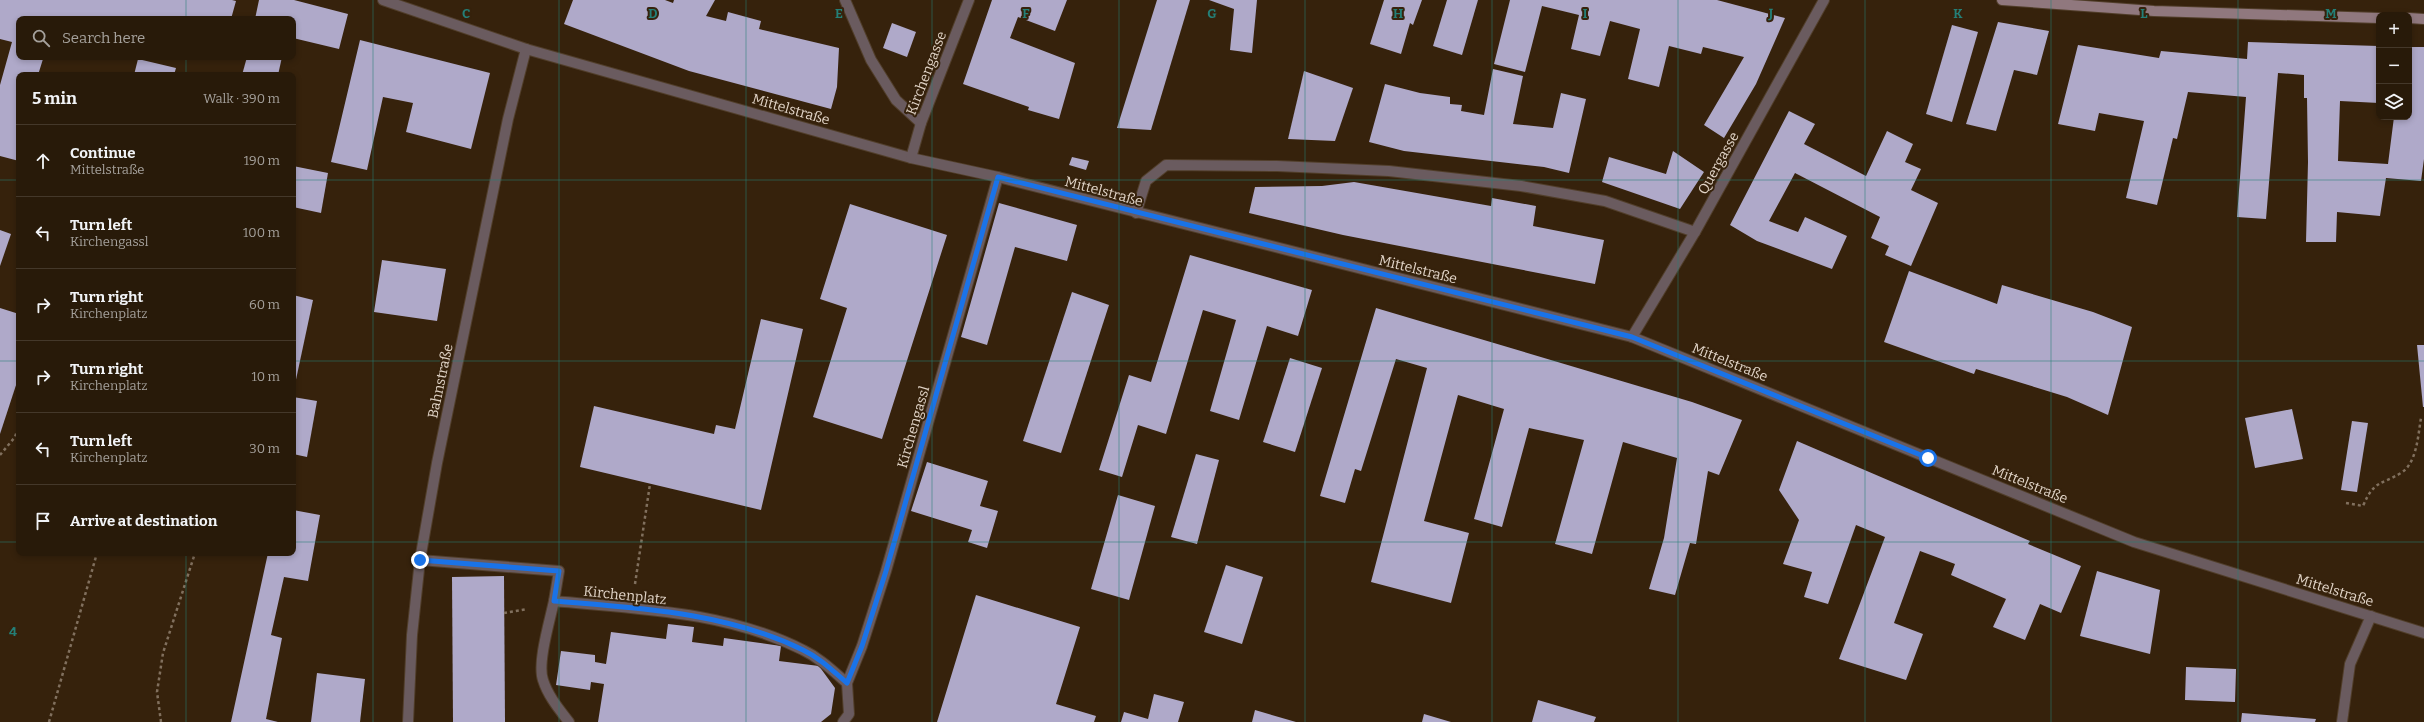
<!DOCTYPE html>
<html lang="en">
<head>
<meta charset="utf-8">
<style>
  body { margin:0; font-family:Bitter,serif; background:#302312; color:#f1f3f6 }
  .controls { position:absolute; right:12px; top:12px; display:grid; overflow:hidden; border-radius:8px; box-shadow:0 2px 6px #0003 }
  .controls button { width:36px; height:36px; display:grid; place-items:center; padding:0; border:0; border-bottom:1px solid #44382a; background:#281a09; color:#f1f3f6; font:20px sans-serif }
  .stop { position:absolute; width:12px; height:12px; margin:-9px; border:3px solid #1a73e8; border-radius:50%; background:#fff }
  .stop.end { background:#1a73e8; border-color:#fff; box-shadow:0 1px 4px #0008 }
  .list { margin:0; padding:0; list-style:none }
  h2 { display:flex; justify-content:space-between; align-items:center; height:52px; margin:0; padding:0 16px; font-size:17px }
  h2 small { font-size:13px; font-weight:400; color:#a5a19c }
  .list li { display:grid; grid-template-columns:26px 1fr auto; gap:12px; align-items:center; box-sizing:border-box; height:72px; padding:0 16px; border-top:1px solid #44382a }
  .list b { display:block; font-size:15px; white-space:nowrap }
  .list p { margin:0; font-size:13px; white-space:nowrap; color:#a5a19c }
  .list em { font-size:13px; font-style:normal; color:#a5a19c }
  .icon { flex:none; width:22px; height:22px; fill:none; stroke:currentColor; stroke-width:2; stroke-linecap:round; stroke-linejoin:round }
  .map { position:relative; flex:none; width:2424px; height:722px; overflow:hidden }
  .search { position:absolute; background:#281a09; box-shadow:0 2px 6px #0003; left:16px; top:16px; width:280px; height:44px; display:flex; align-items:center; gap:10px; box-sizing:border-box; padding:0 14px; border-radius:8px; color:#a5a19c; font-size:15px }
  .panel { position:absolute; background:#281a09; box-shadow:0 2px 6px #0003; left:16px; top:72px; width:280px; height:484px; border-radius:8px }
  .map>svg:first-child { display:block }
  .building { fill:#afa9c9 }
  .lines { fill:none; stroke-linecap:round; stroke-linejoin:round }
  .service-casing { stroke:#513e2a; stroke-width:12 }
  .minor-casing { stroke:#513e2a; stroke-width:12 }
  .tertiary-casing { stroke:#513e2a; stroke-width:12 }
  .secondary-casing { stroke:#513e2a; stroke-width:12 }
  .path { stroke:#81705e; stroke-width:2.5; stroke-dasharray:3 3; stroke-linecap:butt }
  .service { stroke:#6a5b5f; stroke-width:10 }
  .minor { stroke:#6a5b5f; stroke-width:10 }
  .tertiary { stroke:#6a5b5f; stroke-width:10 }
  .secondary { stroke:#90787e; stroke-width:10 }
  .route { stroke:#1a73e8; stroke-width:5 }
  .grid { fill:none; stroke:#247f77; stroke-width:1; stroke-opacity:0.55 }
  .labels { text-anchor:middle; stroke-width:4; stroke-linejoin:round; paint-order:stroke }
  .street-label { font-size:14px; fill:#e1d4c7; stroke:#36220c }
  .grid-label { font-size:13px; text-anchor:middle; font-weight:bold; fill:#247f77; stroke:#36220c; stroke-width:4; stroke-linejoin:round; paint-order:stroke }
</style>
</head>
<body>
<div class="map">
<svg width="2424" height="722" viewBox="0 0 2424 722">
  <rect width="100%" height="100%" fill="#36220c"/>
  <g class="building">
    <polygon points="0,0 232,0 236,1 231,19 19,19 19,57 48,57 47,60 43,59 38,75 19,75 19,161 0,156 0,85 12,42 0,39"/>
    <polygon points="259,0 294,0 348,14 339,49 293,38 293,19 255,19"/>
    <polygon points="573,0 665,0 673,3 674,0 715,0 706,16 726,21 728,12 761,21 759,29 839,48 837,87 831,109 689,71 564,24"/>
    <polygon points="992,0 1067,0 1055,31 1018,17 1010,38 1075,63 1059,119 1028,110 1029,107 963,84"/>
    <polygon points="1157,0 1190,0 1151,130 1117,128"/>
    <polygon points="1209,0 1257,0 1252,53 1230,50 1234,9"/>
    <polygon points="1384,0 1422,0 1413,25 1410,23 1401,54 1370,44"/>
    <polygon points="1447,0 1478,0 1462,55 1433,46"/>
    <polygon points="1510,0 1717,0 1785,18 1756,84 1724,138 1704,125 1744,57 1703,47 1701,54 1669,46 1659,87 1628,79 1640,29 1610,21 1600,56 1571,49 1579,15 1542,6 1525,72 1494,64"/>
    <polygon points="1998,22 2049,31 2037,75 2014,70 1996,131 1966,124"/>
    <polygon points="892,23 916,32 907,57 883,48"/>
    <polygon points="1952,25 1978,32 1952,122 1926,114"/>
    <polygon points="360,40 490,73 471,149 406,132 413,103 383,97 367,170 331,162"/>
    <polygon points="2248,42 2379,46 2379,103 2340,101 2338,161 2388,164 2394,117 2409,117 2409,47 2424,47 2424,159 2421,181 2386,178 2380,216 2337,212 2336,242 2306,242 2308,162 2307,98 2304,98 2304,75 2278,73 2266,219 2237,217 2246,97 2188,92 2177,139 2173,138 2157,205 2126,198 2144,121 2099,113 2095,131 2058,124 2078,45 2159,58 2161,51 2247,59"/>
    <polygon points="247,57 282,57 278,75 242,75"/>
    <polygon points="138,59 176,68 174,75 134,75"/>
    <polygon points="1493,69 1523,76 1513,124 1553,128 1561,93 1586,99 1569,173 1544,167 1404,151 1369,142 1385,84 1420,93 1450,97 1450,104 1462,105 1461,111 1484,115"/>
    <polygon points="1304,71 1353,88 1335,141 1288,139"/>
    <polygon points="1789,111 1815,124 1804,144 1866,176 1887,131 1913,144 1905,162 1921,169 1911,190 1938,203 1911,266 1885,255 1889,246 1871,238 1880,217 1795,173 1769,221 1798,232 1805,217 1847,236 1832,269 1757,241 1730,225"/>
    <polygon points="1673,151 1704,172 1680,209 1602,182 1609,157 1666,174"/>
    <polygon points="1072,157 1089,161 1086,170 1069,165"/>
    <polygon points="293,166 328,173 321,213 293,207"/>
    <polygon points="1354,182 1491,206 1492,198 1536,206 1533,226 1604,240 1595,284 1343,235 1249,213 1255,187 1322,186"/>
    <polygon points="999,203 1077,225 1067,261 1015,247 987,345 961,337"/>
    <polygon points="850,204 947,235 882,439 813,417 847,308 820,299"/>
    <polygon points="0,230 11,234 0,266"/>
    <polygon points="1190,255 1312,290 1298,336 1267,326 1239,420 1210,411 1236,320 1203,310 1166,434 1138,425 1122,477 1099,470 1129,375 1151,382"/>
    <polygon points="382,260 446,269 437,321 374,312"/>
    <polygon points="1909,271 1997,304 2002,285 2093,312 2132,327 2108,415 2067,397 1976,369 1974,374 1884,342"/>
    <polygon points="1072,292 1109,305 1061,453 1023,441"/>
    <polygon points="293,295 313,300 294,389 293,389"/>
    <polygon points="0,308 19,314 19,376 0,434"/>
    <polygon points="1376,308 1692,402 1742,420 1719,475 1708,471 1696,544 1690,543 1675,595 1649,589 1664,538 1677,458 1623,442 1592,554 1555,544 1584,440 1529,428 1502,527 1474,519 1504,409 1458,395 1424,521 1469,533 1451,603 1371,582 1427,368 1396,359 1361,471 1355,469 1345,503 1320,496"/>
    <polygon points="761,319 803,329 761,510 580,467 594,406 714,434 716,425 735,429"/>
    <polygon points="2417,345 2424,345 2424,407 2423,407"/>
    <polygon points="1290,358 1322,368 1295,452 1263,442"/>
    <polygon points="293,397 317,401 307,457 293,454"/>
    <polygon points="2292,409 2303,459 2255,468 2245,418"/>
    <polygon points="2352,421 2368,423 2357,492 2341,490"/>
    <polygon points="1797,441 2030,541 2028,544 2081,566 2061,613 2040,604 2025,640 1993,627 2006,599 1951,575 1955,564 1920,551 1894,623 1923,634 1906,680 1839,659 1885,537 1856,525 1828,604 1804,597 1812,572 1783,564 1799,520 1779,490"/>
    <polygon points="1196,454 1219,460 1197,544 1171,537"/>
    <polygon points="927,462 988,481 980,506 998,511 987,548 968,542 972,530 911,511"/>
    <polygon points="1118,495 1155,506 1129,600 1091,589"/>
    <polygon points="293,510 320,515 308,581 284,577 271,635 282,638 266,719 278,722 231,722 268,553 293,553"/>
    <polygon points="1226,565 1263,577 1242,644 1204,632"/>
    <polygon points="2097,571 2160,590 2150,654 2080,636"/>
    <polygon points="504,576 505,722 453,722 452,577"/>
    <polygon points="976,595 1080,627 1056,704 1096,716 1094,722 937,722"/>
    <polygon points="668,624 694,627 692,642 723,646 724,638 781,646 779,661 819,666 835,688 831,714 821,722 598,722 604,684 591,682 590,690 556,685 561,651 595,655 595,662 606,664 611,632 666,639"/>
    <polygon points="2186,667 2236,669 2235,702 2185,700"/>
    <polygon points="317,673 365,679 360,722 311,722"/>
    <polygon points="1154,694 1184,702 1178,722 1121,722 1124,712 1148,719"/>
    <polygon points="1538,700 1596,717 1594,722 1532,722"/>
    <polygon points="1255,710 1296,722 1252,722"/>
    <polygon points="2242,713 2316,719 2315,722 2241,722"/>
    <polygon points="1424,714 1451,722 1422,722"/>
  </g>
  <g class="lines">
    <g class="service-casing">
      <g id="service">
        <polyline points="1136,213 1146,181 1166,165 1277,166 1389,171 1521,186 1605,201 1695,232"/>
        <path d="M420 560 559 571 554 601C638 609 726 611 803 650 820 658 833 671 847 683"/>
        <path d="M554 601C550 620 537 663 543 680 548 696 559 709 569 722"/>
        <polyline points="843,722 849,714 847,683 862,646 886,571 998,177"/>
      </g>
    </g>
    <g class="minor-casing">
      <g id="minor">
        <polyline points="845,0 871,60 896,100 921,123"/>
        <polyline points="526,49 911,158 998,177 1632,337 2134,542 2424,633"/>
        <polyline points="911,158 921,123 969,0"/>
        <polyline points="1632,337 1695,232 1824,0"/>
        <polyline points="2342,722 2350,664 2371,616"/>
      </g>
    </g>
    <g class="tertiary-casing">
      <polyline id="tertiary" points="383,0 526,49 508,119 437,463 420,560 412,635 408,722"/>
    </g>
    <g class="secondary-casing">
      <g id="secondary">
        <polyline points="2002,0 2154,11 2379,18"/>
        <polyline points="2409,18 2424,19"/>
      </g>
    </g>
    <g class="path">
      <polyline points="0,455 15,437 19,425"/>
      <path d="M2346 503 2363 506C2374 480 2381 485 2401 473 2417 463 2418 435 2421 418"/>
      <polyline points="635,584 650,484"/>
      <polyline points="504,613 527,609"/>
      <polyline points="49,722 97,553"/>
      <polyline points="161,722 157,692 163,653 195,553"/>
    </g>
    <use href="#service" class="service"/>
    <use href="#minor" class="minor"/>
    <use href="#tertiary" class="tertiary"/>
    <use href="#secondary" class="secondary"/>
  </g>
  <g class="lines">
    <path class="route" d="M420 560 559 571 554 601C638 608 726 612 803 650 820 658 833 671 847 683L862 646 886 571 998 177 1632 337 1928 458"/>
  </g>
  <path class="grid" d="M186 0V19M373 0V722M559 0V722M746 0V722M932 0V722M1119 0V722M1305 0V722M1492 0V722M1678 0V722M1865 0V722M2051 0V722M2238 0V722M186 57V75M0 180H19M293 180H2424M0 361H19M293 361H2424M0 542H19M293 542H2424M186 553V722"/>
  <g class="labels">
    <g class="street-label">
      <text transform="translate(926 73) rotate(-69)" y="5">Kirchengasse</text>
      <text transform="translate(791 109) rotate(16)" y="5">Mittelstraße</text>
      <text transform="translate(1718 163) rotate(-61)" y="5">Quergasse</text>
      <text transform="translate(1104 191) rotate(15)" y="5">Mittelstraße</text>
      <text transform="translate(1418 269) rotate(14)" y="5">Mittelstraße</text>
      <text transform="translate(1730 362) rotate(22)" y="5">Mittelstraße</text>
      <text transform="translate(440 381) rotate(-78)" y="5">Bahnstraße</text>
      <text transform="translate(913 427) rotate(-74)" y="5">Kirchengassl</text>
      <text transform="translate(2030 484) rotate(22)" y="5">Mittelstraße</text>
      <text transform="translate(2335 590) rotate(17)" y="5">Mittelstraße</text>
      <text transform="translate(625 595) rotate(6)" y="5">Kirchenplatz</text>
    </g>
  </g>
  <g class="grid-label">
    <text x="466" y="18">C</text>
    <text x="653" y="18">D</text>
    <text x="839" y="18">E</text>
    <text x="1026" y="18">F</text>
    <text x="1212" y="18">G</text>
    <text x="1398" y="18">H</text>
    <text x="1585" y="18">I</text>
    <text x="1771" y="18">J</text>
    <text x="1958" y="18">K</text>
    <text x="2144" y="18">L</text>
    <text x="2331" y="18">M</text>
    <text x="13" y="636">4</text>
  </g>
</svg>
<div class="controls">
<button>+</button>
<button>−</button>
<button><svg class="icon" aria-label="layers" viewBox="0 0 24 24"><path d="M12 4l9 5-9 5-9-5zM3 14l9 5 9-5"/></svg></button>
</div>
<div class="stop" style="left:1928px;top:458px"></div>
<div class="stop end" style="left:420px;top:560px"></div>
<div class="search"><svg class="icon" aria-label="search" viewBox="0 0 24 24"><circle cx="10" cy="10" r="6"/><path d="M15 15l6 6"/></svg>Search here</div>
<section class="panel">
<h2>5 min<small>Walk · 390 m</small></h2>
<ul class="list">
<li><svg class="icon" aria-label="ahead" viewBox="0 0 24 24"><path d="M12 20V5M6 11l6-6 6 6"/></svg><div><b>Continue</b><p>Mittelstraße</p></div><em>190 m</em></li>
<li><svg class="icon" aria-label="left" viewBox="0 0 24 24"><path d="M17 20v-9H6M10 6l-5 5 5 5"/></svg><div><b>Turn left</b><p>Kirchengassl</p></div><em>100 m</em></li>
<li><svg class="icon" aria-label="right" viewBox="0 0 24 24"><path d="M7 20v-9h11M14 6l5 5-5 5"/></svg><div><b>Turn right</b><p>Kirchenplatz</p></div><em>60 m</em></li>
<li><svg class="icon" aria-label="right" viewBox="0 0 24 24"><path d="M7 20v-9h11M14 6l5 5-5 5"/></svg><div><b>Turn right</b><p>Kirchenplatz</p></div><em>10 m</em></li>
<li><svg class="icon" aria-label="left" viewBox="0 0 24 24"><path d="M17 20v-9H6M10 6l-5 5 5 5"/></svg><div><b>Turn left</b><p>Kirchenplatz</p></div><em>30 m</em></li>
<li><svg class="icon" aria-label="arrive" viewBox="0 0 24 24"><path d="M6 21V4h12l-3 4 3 4H6"/></svg><div><b>Arrive at destination</b></div></li>
</ul>
</section>
</div>
</body>
</html>
